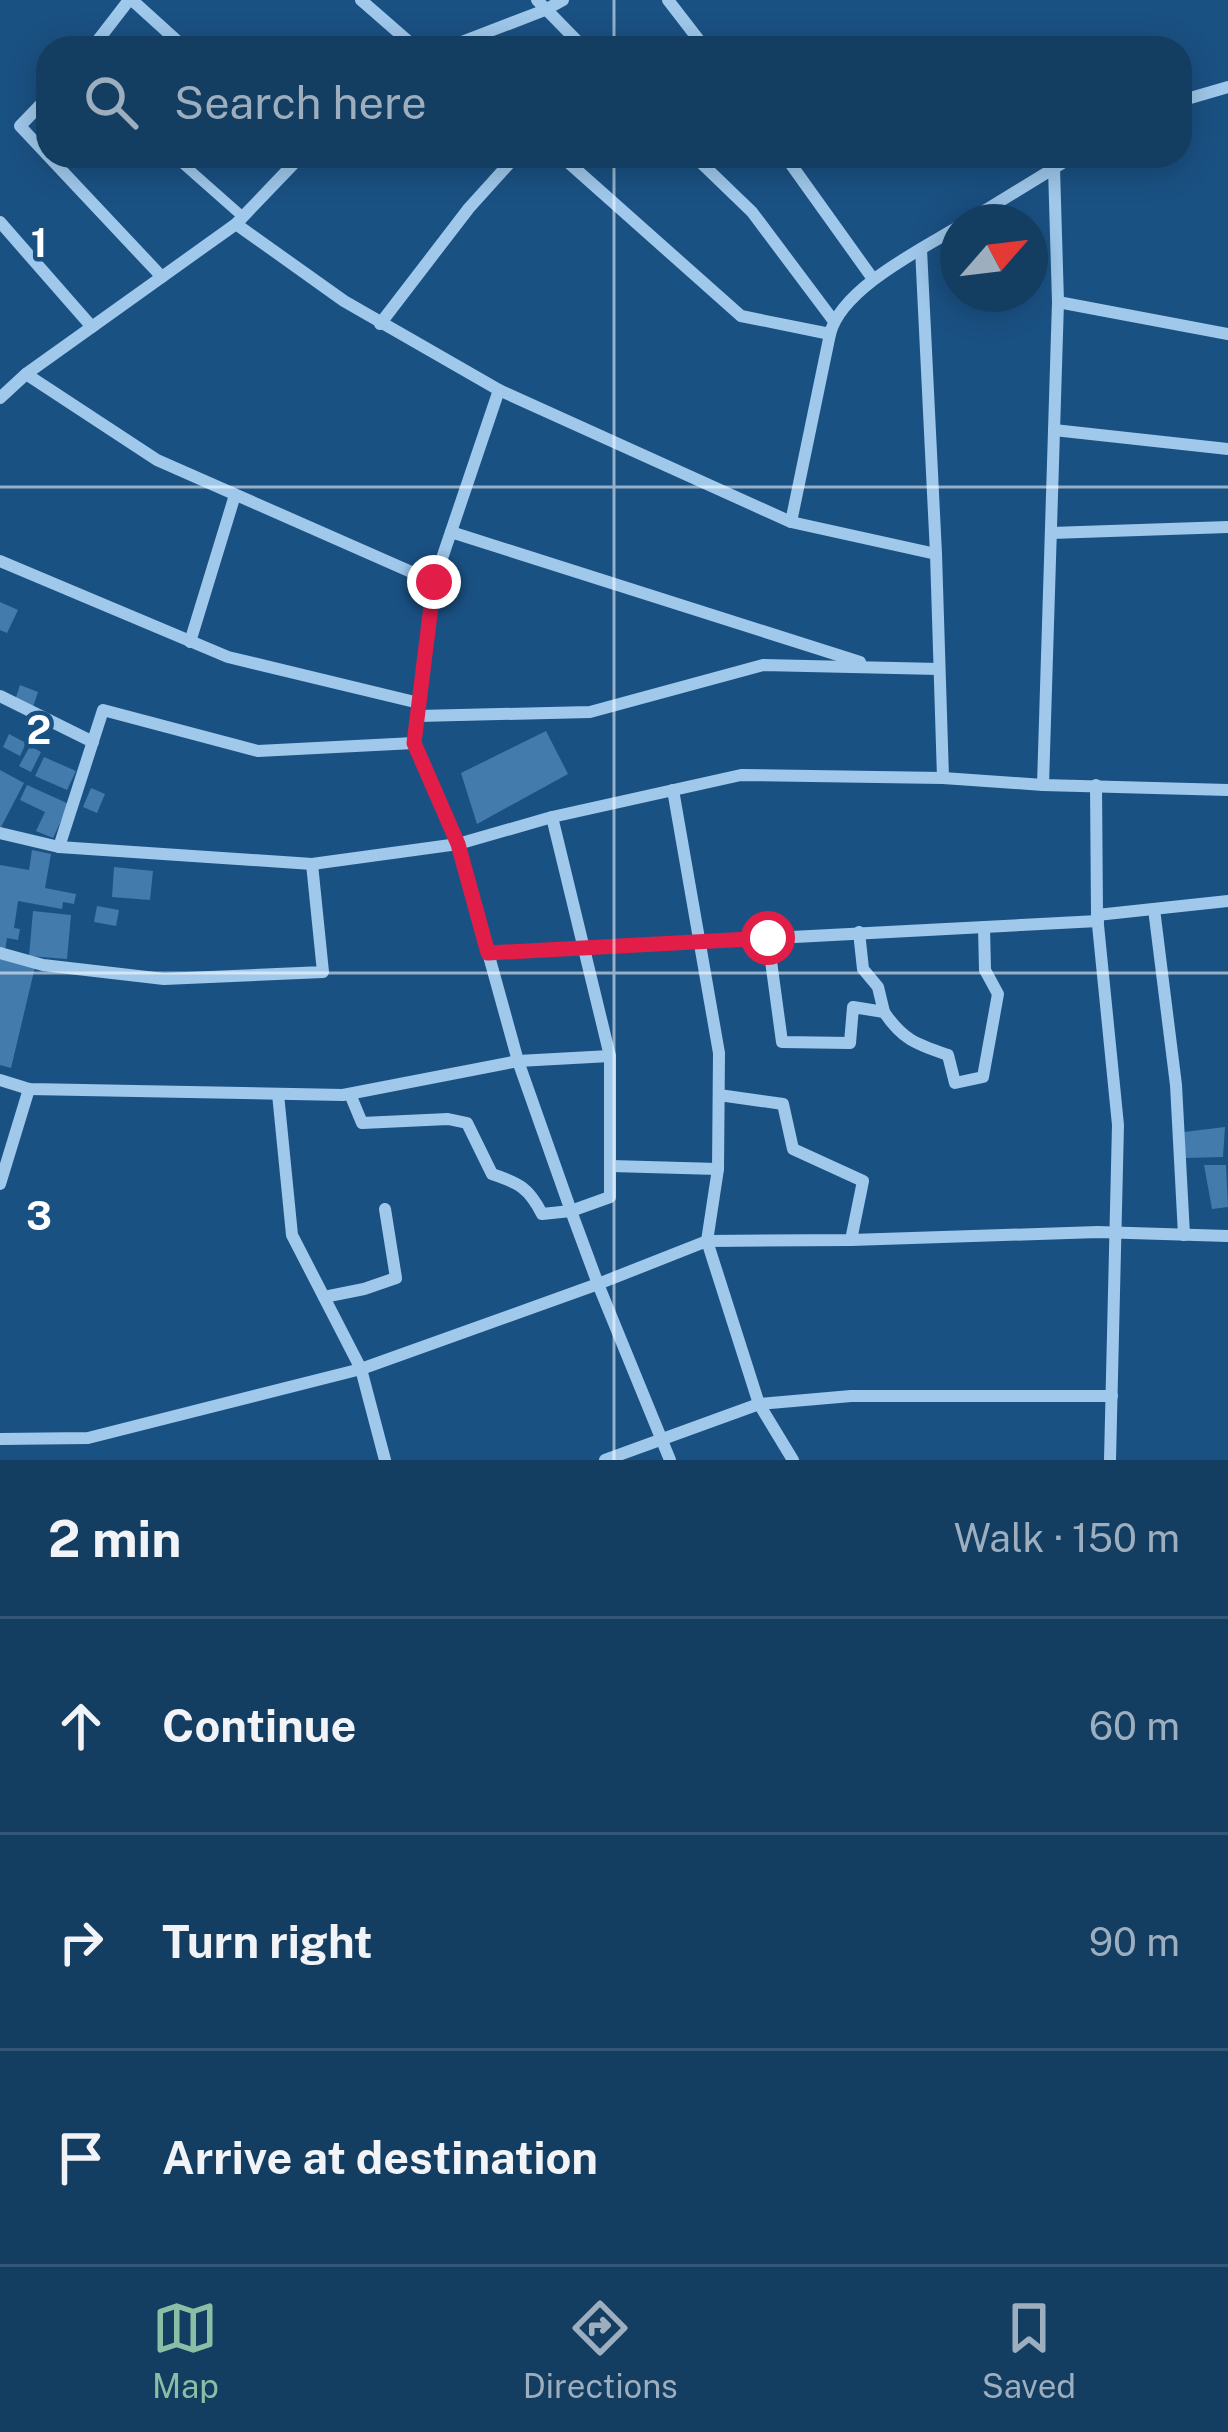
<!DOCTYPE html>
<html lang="en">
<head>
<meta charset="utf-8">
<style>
  body { margin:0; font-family:"Public Sans",sans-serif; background:#1d4468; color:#f1f3f6 }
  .compass { position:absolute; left:940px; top:204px; width:108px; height:108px; border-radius:50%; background:#143d62; box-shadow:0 6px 30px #0003; rotate:62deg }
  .stop { position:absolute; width:36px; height:36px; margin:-27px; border:9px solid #e11d48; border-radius:50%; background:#fff }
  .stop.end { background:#e11d48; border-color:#fff; box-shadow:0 3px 12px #0008 }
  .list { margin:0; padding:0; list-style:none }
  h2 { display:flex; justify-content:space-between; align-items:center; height:156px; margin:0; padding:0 48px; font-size:51px }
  h2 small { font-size:39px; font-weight:400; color:#9daebe }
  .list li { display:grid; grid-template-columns:78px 1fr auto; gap:36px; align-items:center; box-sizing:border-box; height:216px; padding:0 48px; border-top:3px solid #335677 }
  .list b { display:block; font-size:45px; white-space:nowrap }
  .list em { font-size:39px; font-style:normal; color:#9daebe }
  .icon { flex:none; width:66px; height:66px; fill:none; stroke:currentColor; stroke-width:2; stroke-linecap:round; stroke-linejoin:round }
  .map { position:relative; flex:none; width:1228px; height:1460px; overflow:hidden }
  .search { position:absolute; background:#143d62; box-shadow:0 6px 30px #0003; left:36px; right:36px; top:36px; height:132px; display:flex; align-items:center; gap:30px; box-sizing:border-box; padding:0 42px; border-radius:36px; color:#9daebe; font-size:45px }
  .sheet { height:804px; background:#143d62 }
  nav { display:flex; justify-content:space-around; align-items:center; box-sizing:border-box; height:168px; border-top:3px solid #335677; background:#143d62; font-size:33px; color:#9daebe }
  nav a { display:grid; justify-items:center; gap:6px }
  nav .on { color:#8abfa5 }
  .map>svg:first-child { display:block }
  .building { fill:#437bad }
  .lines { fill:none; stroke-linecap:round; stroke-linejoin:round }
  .pedestrian { stroke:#9fc8eb; stroke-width:10 }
  .minor { stroke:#9fc8eb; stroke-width:12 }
  .route { stroke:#e11d48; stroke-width:15 }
  .grid { fill:none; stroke:#fff; stroke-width:3; stroke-opacity:0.55 }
  .grid-label { font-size:39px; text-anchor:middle; font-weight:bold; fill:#fff; stroke:#1a5183; stroke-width:9; stroke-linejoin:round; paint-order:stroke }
</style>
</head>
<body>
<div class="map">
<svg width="1228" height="1460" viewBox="0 0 1228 1460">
  <rect width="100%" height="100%" fill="#1a5183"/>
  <g class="building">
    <polygon points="0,602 18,610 7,633 0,630"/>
    <polygon points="20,685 38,692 33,707 15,700"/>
    <polygon points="546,731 568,774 477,824 461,773"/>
    <polygon points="9,734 26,743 20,756 3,747"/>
    <polygon points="30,746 41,752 31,772 19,766"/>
    <polygon points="44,757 76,771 67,790 35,776"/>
    <polygon points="0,770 24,783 0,829"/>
    <polygon points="27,785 69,804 53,838 36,831 45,812 20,800"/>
    <polygon points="91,788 105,794 97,813 83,807"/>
    <polygon points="32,850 51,854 45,888 76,894 74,904 63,902 62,909 18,901 14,928 20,929 18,940 7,938 5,951 0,950 0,865 29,870"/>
    <polygon points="114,867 153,871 150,900 112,897"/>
    <polygon points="97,906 119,910 116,926 94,922"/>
    <polygon points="33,911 71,915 67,959 29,956"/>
    <polygon points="0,958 35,967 11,1068 0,1065"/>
    <polygon points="1225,1127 1223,1157 1185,1158 1184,1132"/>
    <polygon points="1204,1165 1226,1165 1228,1207 1212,1209"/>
  </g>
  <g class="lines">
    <polyline class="pedestrian" points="174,156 243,217"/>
    <g class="minor">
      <polyline points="132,0 185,48"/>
      <polyline points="361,0 416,48"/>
      <polyline points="537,0 584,48"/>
      <polyline points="668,0 705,48"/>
      <polyline points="92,48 129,0"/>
      <polyline points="446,48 545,10 563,0"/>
      <polyline points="48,97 20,126 162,277"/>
      <polyline points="1180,101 1228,87"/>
      <path d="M561 156 741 316 830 334C841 289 920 250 958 227"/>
      <polyline points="694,156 752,212 833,320"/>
      <polyline points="785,156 873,279"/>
      <polyline points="0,222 92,327"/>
      <polyline points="966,222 1074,156"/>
      <polyline points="236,224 344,301 499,390 791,522 936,554"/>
      <polyline points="921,249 936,554 943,778"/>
      <polyline points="1058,302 1228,334"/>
      <polyline points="380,324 469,208 516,156"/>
      <polyline points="26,374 157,460 434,582"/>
      <polyline points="499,390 434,582 414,743 458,844 518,1061 571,1211 598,1284 670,1460"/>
      <polyline points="0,398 26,374 236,224 301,156"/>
      <polyline points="1054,430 1228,449"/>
      <polyline points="791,522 830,334"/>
      <polyline points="451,532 860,662"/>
      <polyline points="1051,533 1228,527"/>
      <polyline points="0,561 228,657 419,703"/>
      <polyline points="190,642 235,495"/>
      <polyline points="0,696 93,742"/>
      <polyline points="418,716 590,712 763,665 939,669"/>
      <polyline points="1043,785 1058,302 1054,168"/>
      <polyline points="1096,785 1097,915 1118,1125 1110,1460"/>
      <polyline points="673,790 719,1053 718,1169 707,1241 759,1404 793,1460"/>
      <polyline points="0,833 59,847 312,864 458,844 552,817 741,775 943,778 1043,785 1228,790"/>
      <polyline points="59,847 103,710 258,751 414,743"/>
      <polyline points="1154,909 1176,1085 1184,1235"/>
      <polyline points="1097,915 1228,901"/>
      <polyline points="768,939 782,1042 850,1043 853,1007 884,1012 878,987 863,969 859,932"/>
      <polyline points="0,953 43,965 164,979 323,972 312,864"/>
      <polyline points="488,953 1098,921"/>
      <path d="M884 1012C903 1040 916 1044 948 1055L955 1083 983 1077 998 994 985 970 984 927"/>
      <polyline points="0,1080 29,1089 343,1095 518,1061 610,1056"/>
      <polyline points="278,1094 292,1235 361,1369 385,1460"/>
      <path d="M350 1094 362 1123 448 1119 467 1123 492 1174C519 1183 529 1188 542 1214L571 1211 610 1197V1056L552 817"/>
      <polyline points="719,1095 783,1104 793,1149 863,1181 851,1240"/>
      <polyline points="611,1166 718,1169"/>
      <polyline points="0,1184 29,1089"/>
      <polyline points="324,1297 364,1289 396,1278 385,1209"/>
      <polyline points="0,1439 88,1438 361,1369 598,1284 707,1241 851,1240 1098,1232 1228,1236"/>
      <polyline points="605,1460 759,1404 851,1396 1112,1396"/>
    </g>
  </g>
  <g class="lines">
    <polyline class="route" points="434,582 414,743 458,844 488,953 768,938"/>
  </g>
  <path class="grid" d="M614 0V48M614 156V1460M0 487H1228M0 973H1228"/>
  <g class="grid-label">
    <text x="39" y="257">1</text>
    <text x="39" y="744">2</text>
    <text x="39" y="1230">3</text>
  </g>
</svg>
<svg class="compass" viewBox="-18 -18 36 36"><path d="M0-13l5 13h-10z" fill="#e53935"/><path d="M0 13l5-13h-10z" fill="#9daebe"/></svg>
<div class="stop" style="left:768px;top:938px"></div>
<div class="stop end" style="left:434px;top:582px"></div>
<div class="search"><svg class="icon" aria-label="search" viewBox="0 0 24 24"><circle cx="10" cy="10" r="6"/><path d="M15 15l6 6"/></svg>Search here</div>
</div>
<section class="sheet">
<h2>2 min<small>Walk · 150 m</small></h2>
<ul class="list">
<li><svg class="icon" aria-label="ahead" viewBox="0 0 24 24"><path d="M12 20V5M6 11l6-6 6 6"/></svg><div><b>Continue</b></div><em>60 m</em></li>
<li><svg class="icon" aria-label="right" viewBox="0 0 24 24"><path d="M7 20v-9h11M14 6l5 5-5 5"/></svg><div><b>Turn right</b></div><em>90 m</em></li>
<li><svg class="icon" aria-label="arrive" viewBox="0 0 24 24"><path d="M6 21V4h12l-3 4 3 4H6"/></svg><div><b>Arrive at destination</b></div></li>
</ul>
</section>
<nav>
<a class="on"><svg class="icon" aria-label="map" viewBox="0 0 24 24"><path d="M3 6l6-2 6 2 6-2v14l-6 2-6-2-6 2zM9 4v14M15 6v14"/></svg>Map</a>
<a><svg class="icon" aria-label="directions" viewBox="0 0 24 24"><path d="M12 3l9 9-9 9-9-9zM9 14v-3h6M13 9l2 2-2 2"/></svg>Directions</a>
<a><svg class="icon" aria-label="saved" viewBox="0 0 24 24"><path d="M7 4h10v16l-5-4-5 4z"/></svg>Saved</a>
</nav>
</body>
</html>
